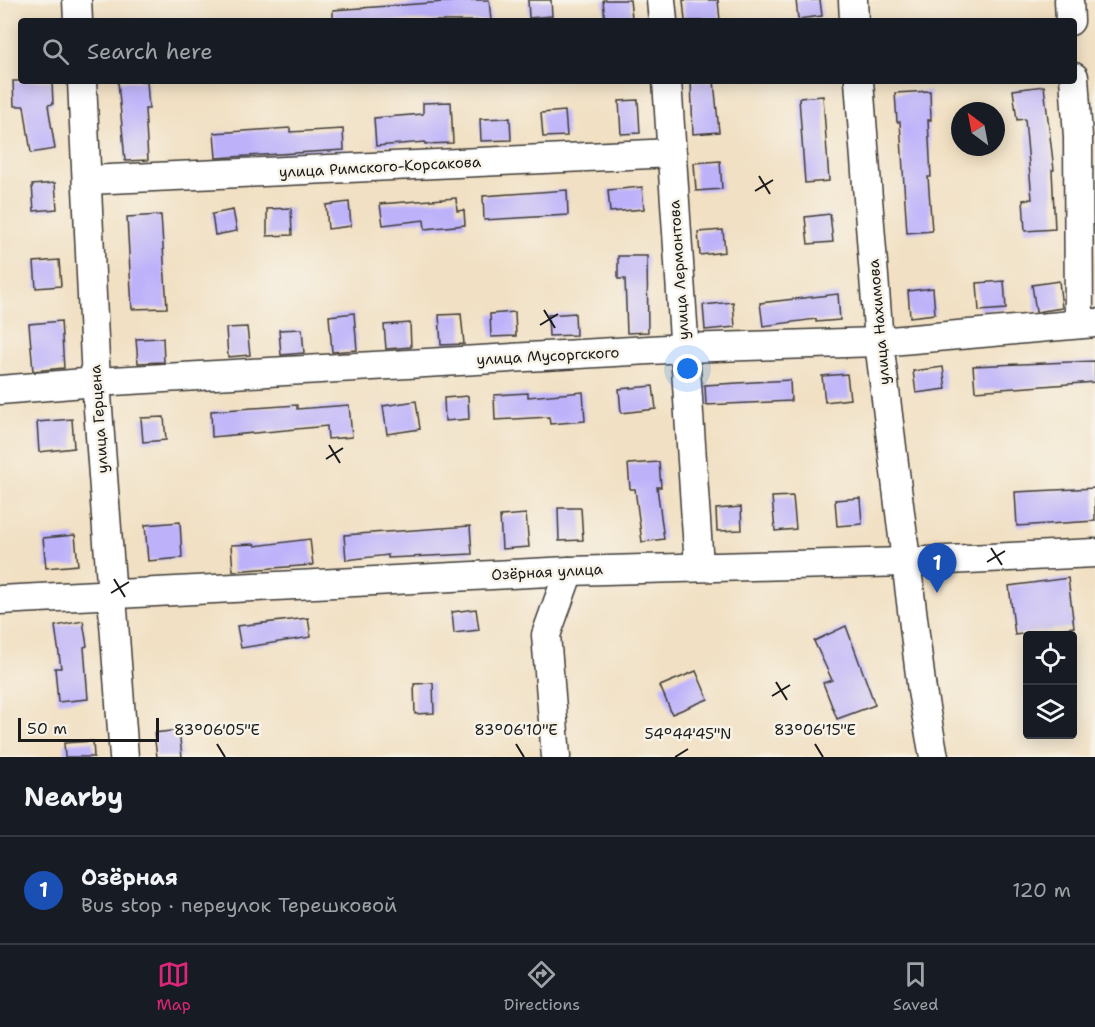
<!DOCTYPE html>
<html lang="en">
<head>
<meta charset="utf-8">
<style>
  body { margin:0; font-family:"Shantell Sans",sans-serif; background:#20242c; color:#f1f3f6 }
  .controls { position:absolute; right:18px; bottom:18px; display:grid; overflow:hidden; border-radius:6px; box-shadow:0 3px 15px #0003 }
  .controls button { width:54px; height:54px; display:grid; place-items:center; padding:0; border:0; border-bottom:2px solid #363941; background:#171b24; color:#f1f3f6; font:30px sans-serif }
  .compass { position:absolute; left:951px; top:102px; width:54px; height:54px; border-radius:50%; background:#171b24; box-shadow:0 3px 15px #0003; rotate:328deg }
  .scale { position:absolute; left:18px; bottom:15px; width:141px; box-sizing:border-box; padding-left:6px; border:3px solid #1c1c1c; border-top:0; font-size:16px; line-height:21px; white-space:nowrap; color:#1c1c1c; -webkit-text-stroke:4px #f7f3e8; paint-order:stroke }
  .you { position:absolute; left:688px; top:369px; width:21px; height:21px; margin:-15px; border:4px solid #fff; border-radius:50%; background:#1a73e8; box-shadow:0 0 0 9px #1a73e833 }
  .badge { display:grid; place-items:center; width:39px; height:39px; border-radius:50%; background:#db2777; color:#fff; font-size:20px; font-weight:700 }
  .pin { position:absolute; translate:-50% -50px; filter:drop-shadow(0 2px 3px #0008) }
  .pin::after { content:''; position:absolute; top:32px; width:21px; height:18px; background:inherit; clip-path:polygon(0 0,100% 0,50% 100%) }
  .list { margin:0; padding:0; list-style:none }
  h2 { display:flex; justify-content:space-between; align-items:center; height:78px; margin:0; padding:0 24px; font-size:26px }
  h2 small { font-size:20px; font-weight:400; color:#9ea1a6 }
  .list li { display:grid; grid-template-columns:39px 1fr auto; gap:18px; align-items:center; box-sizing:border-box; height:108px; padding:0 24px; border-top:2px solid #363941 }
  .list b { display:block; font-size:22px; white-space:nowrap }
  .list p { margin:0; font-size:20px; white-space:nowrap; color:#9ea1a6 }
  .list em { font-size:20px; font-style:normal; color:#9ea1a6 }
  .icon { flex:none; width:33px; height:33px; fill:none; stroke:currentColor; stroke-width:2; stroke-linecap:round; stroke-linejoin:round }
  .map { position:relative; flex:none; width:1095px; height:757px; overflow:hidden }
  .search { position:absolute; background:#171b24; box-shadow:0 3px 15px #0003; left:18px; right:18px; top:18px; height:66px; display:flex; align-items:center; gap:15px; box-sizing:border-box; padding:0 21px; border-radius:6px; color:#9ea1a6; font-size:22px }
  .sheet { height:186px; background:#171b24 }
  nav { display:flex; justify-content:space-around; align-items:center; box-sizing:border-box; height:84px; border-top:2px solid #363941; background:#171b24; font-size:16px; color:#9ea1a6 }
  nav a { display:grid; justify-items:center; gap:3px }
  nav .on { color:#db2777 }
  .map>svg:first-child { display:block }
  .building { fill:#bdb2fa }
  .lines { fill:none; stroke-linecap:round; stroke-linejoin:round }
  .minor-casing { stroke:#3c3935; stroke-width:31 }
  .minor { stroke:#fff; stroke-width:28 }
  .ticks { fill:none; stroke:#1c1c1c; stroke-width:2 }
  .labels { text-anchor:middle; stroke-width:5; stroke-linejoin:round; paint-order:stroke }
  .street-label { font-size:15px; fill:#1c1c1c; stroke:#f7f3e8 }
  .ticks-label { font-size:15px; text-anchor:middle; fill:#1c1c1c; stroke:#f7f3e8; stroke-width:5; stroke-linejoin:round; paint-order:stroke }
</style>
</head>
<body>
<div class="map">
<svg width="1095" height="757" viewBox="0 0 1095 757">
  <rect width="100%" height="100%" fill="#f7f3e8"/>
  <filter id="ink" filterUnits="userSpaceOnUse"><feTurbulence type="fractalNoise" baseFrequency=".0167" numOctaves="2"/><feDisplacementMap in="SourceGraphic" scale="12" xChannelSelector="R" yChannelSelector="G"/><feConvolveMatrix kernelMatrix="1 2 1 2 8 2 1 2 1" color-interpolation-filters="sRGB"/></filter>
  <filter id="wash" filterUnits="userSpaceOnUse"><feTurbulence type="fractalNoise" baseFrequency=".008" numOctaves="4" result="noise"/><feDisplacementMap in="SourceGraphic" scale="24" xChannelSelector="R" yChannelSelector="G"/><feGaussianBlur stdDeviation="1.35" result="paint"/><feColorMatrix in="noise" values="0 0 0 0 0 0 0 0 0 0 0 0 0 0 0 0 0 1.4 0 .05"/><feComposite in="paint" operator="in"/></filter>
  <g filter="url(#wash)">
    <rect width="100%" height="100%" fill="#f1e0c3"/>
    <g id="blocks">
      <g class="building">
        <polygon points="472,0 489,0 491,21 333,21 333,10"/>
        <polygon points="528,0 551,0 552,16 529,18"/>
        <polygon points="603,0 630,0 632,18 605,20"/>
        <polygon points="683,0 718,0 720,21 685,21"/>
        <polygon points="796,0 820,0 822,16 798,19"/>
        <polygon points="13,81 52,81 53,104 48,105 55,149 31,153 24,106 14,106"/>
        <polygon points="118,81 147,81 149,109 145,109 148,160 125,161"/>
        <polygon points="691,81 714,81 719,132 693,134"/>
        <polygon points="1044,86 1054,170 1052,170 1055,229 1025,231 1023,200 1032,199 1025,119 1017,120 1013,90"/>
        <polygon points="930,91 931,120 928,120 931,177 928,177 932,231 907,233 900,122 897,122 895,93"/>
        <polygon points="823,96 829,181 805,183 799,98"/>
        <polygon points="638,100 640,133 621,134 619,101"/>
        <polygon points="451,102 453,143 425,144 425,142 376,146 374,118 423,114 423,103"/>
        <polygon points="565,111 567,136 543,137 541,113"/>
        <polygon points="510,118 511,140 481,141 480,119"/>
        <polygon points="290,128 290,132 343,129 344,150 216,158 214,133"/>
        <polygon points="720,161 722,189 696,191 694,163"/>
        <polygon points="55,183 57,209 34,211 32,185"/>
        <polygon points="642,187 644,209 610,212 608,190"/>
        <polygon points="567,190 568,215 484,220 483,196"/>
        <polygon points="456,198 457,211 464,210 465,225 425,229 424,220 383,225 380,204"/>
        <polygon points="349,202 351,226 328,229 326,205"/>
        <polygon points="291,208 292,235 267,236 267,209"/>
        <polygon points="233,210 237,231 215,235 212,214"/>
        <polygon points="830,214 833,242 808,244 805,217"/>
        <polygon points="161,215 167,308 132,309 127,217"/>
        <polygon points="723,230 725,252 700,255 698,232"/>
        <polygon points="618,256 647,256 648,332 627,333 625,279 618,279"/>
        <polygon points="59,260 61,286 36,288 34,262"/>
        <polygon points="1004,281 1006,309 979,311 977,283"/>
        <polygon points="1059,281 1062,308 1036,312 1032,285"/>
        <polygon points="933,288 935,314 910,317 908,291"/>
        <polygon points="838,294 840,320 816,322 816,319 763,326 760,303"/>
        <polygon points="733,302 735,327 705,330 703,305"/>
        <polygon points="515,312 516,336 491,337 490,314"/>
        <polygon points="354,313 357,350 332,352 329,316"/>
        <polygon points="575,313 576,335 549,336 548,315"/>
        <polygon points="461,314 464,344 441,345 439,315"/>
        <polygon points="61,321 64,368 33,371 29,324"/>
        <polygon points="410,323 411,347 386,349 384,325"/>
        <polygon points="247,327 250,355 228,357 226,328"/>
        <polygon points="302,329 304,353 281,355 279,330"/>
        <polygon points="163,338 164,362 138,363 136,339"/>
        <polygon points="1095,361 1095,382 975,391 973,366"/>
        <polygon points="943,367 946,389 916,393 913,371"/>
        <polygon points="847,374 850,399 825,402 822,376"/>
        <polygon points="790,380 791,401 706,405 705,385"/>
        <polygon points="653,386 656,409 621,413 619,389"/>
        <polygon points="583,392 585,421 550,424 549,417 495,420 494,395 528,393 528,397"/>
        <polygon points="468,396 469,419 445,421 444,398"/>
        <polygon points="416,401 420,429 387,434 383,406"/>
        <polygon points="297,405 297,409 349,405 352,437 328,439 327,426 212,437 211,411"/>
        <polygon points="164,417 166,440 143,442 141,418"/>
        <polygon points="72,419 74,448 39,452 37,422"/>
        <polygon points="659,462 661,487 657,487 664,539 642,542 635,489 630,489 628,464"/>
        <polygon points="1095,488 1095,521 1017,526 1015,492"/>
        <polygon points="793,496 796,529 775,531 772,497"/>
        <polygon points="860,498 862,524 837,526 835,500"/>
        <polygon points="741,507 742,530 717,531 716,509"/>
        <polygon points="558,508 581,508 583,540 559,541"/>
        <polygon points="526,514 529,547 502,549 500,516"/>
        <polygon points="180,522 182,558 148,561 145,525"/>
        <polygon points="470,526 472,554 388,558 388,555 346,560 344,535"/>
        <polygon points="75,535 78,565 46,568 43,538"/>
        <polygon points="310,539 313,565 233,571 231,545 255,544 255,546"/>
        <polygon points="1068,578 1074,627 1015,635 1009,586"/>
        <polygon points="476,609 479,630 454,633 452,612"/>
        <polygon points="308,618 311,637 241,648 237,626"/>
        <polygon points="83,621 87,646 84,647 88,699 58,702 55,668 61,668 55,626"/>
        <polygon points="846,626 875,705 837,719 823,683 832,680 814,641"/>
        <polygon points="696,671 708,699 672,714 660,686"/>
        <polygon points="433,683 434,713 415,714 414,684"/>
        <polygon points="179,730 182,757 157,757 154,733"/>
        <polygon points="93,741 94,757 65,757 64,743"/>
      </g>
    </g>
  </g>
  <g filter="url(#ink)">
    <use href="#blocks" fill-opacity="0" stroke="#3c3935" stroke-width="1.5"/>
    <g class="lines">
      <g class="minor-casing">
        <g id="minor">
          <polyline points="77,0 78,21"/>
          <polyline points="661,0 663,21"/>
          <polyline points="853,0 854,21"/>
          <polyline points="1069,0 1070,21"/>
          <polyline points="1074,77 1078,137 1079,324"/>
          <polyline points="82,81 96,382 124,757"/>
          <polyline points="667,81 699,566"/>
          <polyline points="859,81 879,342 922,691 934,757"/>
          <polyline points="88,180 672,153"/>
          <polyline points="0,390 96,382 684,348 879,342 1095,323"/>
          <polyline points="0,600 569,571 906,562 1095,553"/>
          <polyline points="556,757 546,635 569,571"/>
        </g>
      </g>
      <use href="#minor" class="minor"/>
    </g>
  </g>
  <path class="ticks" d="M759 176 770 194M755 191 773 180M544 310 555 328M540 325 558 314M329 445 340 463M326 459 343 448M991 548 1002 565M987 562 1005 551M114 579 125 597M111 593 129 582M776 682 787 700M772 696 790 685M217 744 225 757M516 744 524 757M815 744 823 757M675 757 688 749"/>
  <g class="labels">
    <g class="street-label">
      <text transform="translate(380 167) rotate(-3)" y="5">улица Римского-Корсакова</text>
      <text transform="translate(679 270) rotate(-94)" y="5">улица Лермонтова</text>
      <text transform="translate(879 322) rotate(-95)" y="5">улица Нахимова</text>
      <text transform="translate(548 356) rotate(-3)" y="5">улица Мусоргского</text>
      <text transform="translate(99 419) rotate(-94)" y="5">улица Герцена</text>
      <text transform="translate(547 572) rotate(-3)" y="5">Озёрная улица</text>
    </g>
  </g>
  <g class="ticks-label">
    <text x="217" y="735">83°06'05"E</text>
    <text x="516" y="735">83°06'10"E</text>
    <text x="815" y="735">83°06'15"E</text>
    <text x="688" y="739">54°44'45"N</text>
  </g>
</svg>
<div class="controls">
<button><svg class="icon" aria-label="locate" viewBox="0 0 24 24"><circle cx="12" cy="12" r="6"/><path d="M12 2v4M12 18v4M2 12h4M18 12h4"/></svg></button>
<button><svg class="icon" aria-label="layers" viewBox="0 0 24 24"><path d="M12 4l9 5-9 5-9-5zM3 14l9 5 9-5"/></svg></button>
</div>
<svg class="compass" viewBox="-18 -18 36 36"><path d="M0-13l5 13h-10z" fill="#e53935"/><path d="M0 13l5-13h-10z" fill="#9ea1a6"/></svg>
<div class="scale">50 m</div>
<div class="you"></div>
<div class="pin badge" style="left:937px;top:593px;background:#1a4fb4">1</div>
<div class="search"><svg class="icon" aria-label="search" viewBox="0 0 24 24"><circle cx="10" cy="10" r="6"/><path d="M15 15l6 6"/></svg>Search here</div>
</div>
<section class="sheet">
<h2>Nearby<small></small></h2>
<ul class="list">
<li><span class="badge" style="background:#1a4fb4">1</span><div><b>Озёрная</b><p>Bus stop · переулок Терешковой</p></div><em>120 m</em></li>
</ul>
</section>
<nav>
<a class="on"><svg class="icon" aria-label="map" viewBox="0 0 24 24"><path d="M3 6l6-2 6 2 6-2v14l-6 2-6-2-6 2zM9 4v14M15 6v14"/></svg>Map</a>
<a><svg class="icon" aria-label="directions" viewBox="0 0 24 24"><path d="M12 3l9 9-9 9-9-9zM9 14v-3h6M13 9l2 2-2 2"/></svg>Directions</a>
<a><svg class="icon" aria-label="saved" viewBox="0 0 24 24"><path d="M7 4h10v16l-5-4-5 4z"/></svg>Saved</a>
</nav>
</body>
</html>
